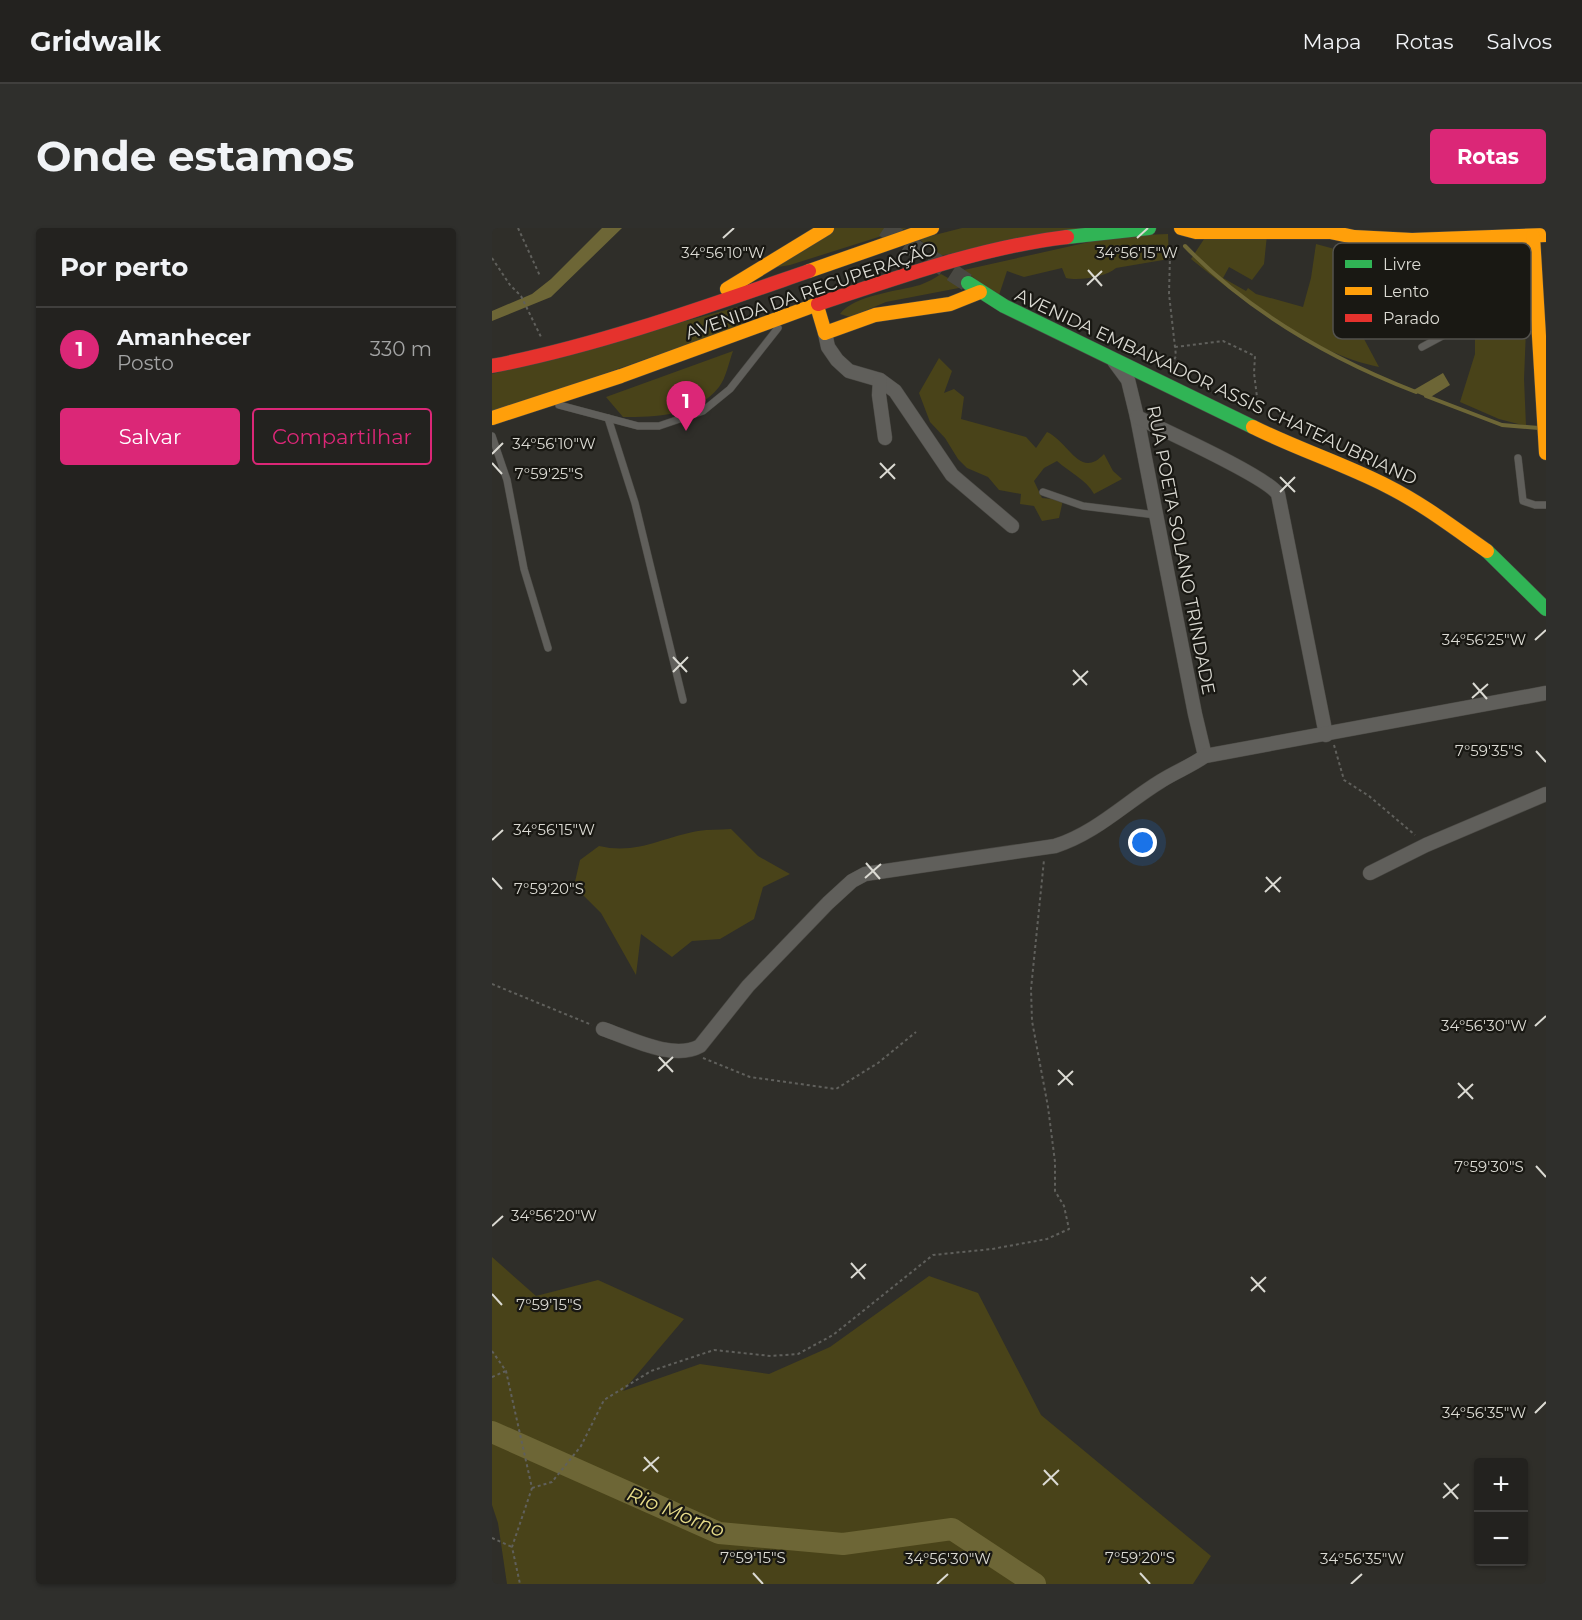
<!DOCTYPE html>
<html lang="pt">
<head>
<meta charset="utf-8">
<style>
  body { margin:0; font-family:Montserrat,sans-serif; background:#2f2f2c; color:#f1f3f6 }
  .controls { position:absolute; right:18px; bottom:18px; display:grid; overflow:hidden; border-radius:6px; box-shadow:0 2px 4px #0004 }
  .controls button { width:54px; height:54px; display:grid; place-items:center; padding:0; border:0; border-bottom:2px solid #403f3d; background:#23221f; color:#f1f3f6; font:30px sans-serif }
  .you { position:absolute; left:651px; top:615px; width:21px; height:21px; margin:-15px; border:4px solid #fff; border-radius:50%; background:#1a73e8; box-shadow:0 0 0 9px #1a73e833 }
  .badge { display:grid; place-items:center; width:39px; height:39px; border-radius:50%; background:#db2777; color:#fff; font-size:20px; font-weight:700 }
  .pin { position:absolute; translate:-50% -50px; filter:drop-shadow(0 2px 3px #0008) }
  .pin::after { content:''; position:absolute; top:32px; width:21px; height:18px; background:inherit; clip-path:polygon(0 0,100% 0,50% 100%) }
  .list { margin:0; padding:0; list-style:none }
  h2 { display:flex; justify-content:space-between; align-items:center; height:78px; margin:0; padding:0 24px; font-size:26px }
  h2 small { font-size:20px; font-weight:400; color:#a3a4a4 }
  .list li { display:grid; grid-template-columns:39px 1fr auto; gap:18px; align-items:center; box-sizing:border-box; height:84px; padding:0 24px; border-top:2px solid #403f3d }
  .list b { display:block; font-size:22px; white-space:nowrap }
  .list p { margin:0; font-size:20px; white-space:nowrap; color:#a3a4a4 }
  .list em { font-size:20px; font-style:normal; color:#a3a4a4 }
  .actions { display:flex; gap:12px; padding:18px 24px }
  .actions a { flex:1; padding:14px 0; border:2px solid #db2777; border-radius:6px; text-align:center; font-size:21px; color:#db2777 }
  .actions .main { background:#db2777; color:#fff }
  .map { position:relative; flex:none; width:1054px; height:1356px; overflow:hidden; border-radius:6px }
  header { display:flex; align-items:center; gap:36px; box-sizing:border-box; height:84px; padding:0 30px; background:#23221f; border-bottom:2px solid #403f3d }
  header strong { font-size:28px }
  nav { display:flex; gap:33px; margin-inline-start:auto; font-size:21px }
  .intro { display:flex; align-items:center; justify-content:space-between; box-sizing:border-box; height:144px; padding:0 36px }
  h1 { margin:0; font-size:42px }
  .button { padding:15px 27px; border-radius:6px; background:#db2777; color:#fff; font-size:21px; font-weight:700 }
  main { display:flex; gap:36px; padding:0 36px }
  aside { flex:1; background:#23221f; border-radius:6px; box-shadow:0 2px 4px #0004 }
  .map>svg:first-child { display:block }
  .green { fill:#494319 }
  .water { fill:#6d6636 }
  .lines { fill:none; stroke-linecap:round; stroke-linejoin:round }
  .stream { stroke:#6d6636; stroke-width:4 }
  .river { stroke:#6d6636; stroke-width:22 }
  .secondary-tunnel { stroke:#494842; stroke-width:18; stroke-dasharray:18 9; stroke-linecap:butt }
  .lane-casing { stroke:#4a4944; stroke-width:8 }
  .street-casing { stroke:#4a4944; stroke-width:15 }
  .fast-casing { stroke:#4a4944; stroke-width:15 }
  .slow-casing { stroke:#4a4944; stroke-width:15 }
  .jam-casing { stroke:#4a4944; stroke-width:15 }
  .path { stroke:#60605c; stroke-width:2; stroke-dasharray:3 3; stroke-linecap:butt }
  .lane { stroke:#605f5b; stroke-width:7 }
  .street { stroke:#605f5b; stroke-width:14 }
  .fast { stroke:#30b455; stroke-width:14 }
  .slow { stroke:#ff9f0a; stroke-width:14 }
  .jam { stroke:#e5322d; stroke-width:14 }
  .ticks { fill:none; stroke:#dbdad3; stroke-width:2 }
  .labels { text-anchor:middle; stroke-width:4.5; stroke-linejoin:round; paint-order:stroke }
  .street-label { font-size:18px; fill:#dbdad3; stroke:#191813 }
  .water-label { font-size:20px; font-style:italic; fill:#e6db89; stroke:#191813 }
  .key { fill:#191813; stroke:#53524d; stroke-width:1.5 }
  .key-label { font-size:16px; fill:#dbdad3 }
  .ticks-label { font-size:15px; text-anchor:middle; fill:#dbdad3; stroke:#191813; stroke-width:4.5; stroke-linejoin:round; paint-order:stroke }
</style>
</head>
<body>
<header>
<strong>Gridwalk</strong>
<nav><a>Mapa</a><a>Rotas</a><a>Salvos</a></nav>
</header>
<div class="intro"><h1>Onde estamos</h1><a class="button">Rotas</a></div>
<main>
<aside>
<h2>Por perto<small></small></h2>
<ul class="list">
<li><span class="badge">1</span><div><b>Amanhecer</b><p>Posto</p></div><em>330 m</em></li>
</ul>
<div class="actions"><a class="main">Salvar</a><a>Compartilhar</a></div>
</aside>
<div class="map">
<svg width="1054" height="1356" viewBox="0 0 1054 1356">
  <rect width="100%" height="100%" fill="#2f2e29"/>
  <g class="green">
    <polygon points="339,0 415,0 298,37 269,42"/>
    <polygon points="470,0 590,0 447,28 427,11"/>
    <path d="M676 6 677 31 624 40C614 49 587 53 574 50L570 40 532 49 515 43 506 70 472 42 624 8Z"/>
    <path d="M775 7 772 36 760 52 737 39 731 50 754 63 756 60 764 66 811 79 819 50 824 16 865 27 863 42 883 45 869 58 872 66 909 48 914 77 888 88 871 100 872 111 887 139C824 127 748 71 699 31L714 8Z"/>
    <path d="M449 46 472 59 394 74 358 89 348 86C362 67 407 63 428 57 436 54 443 50 449 46Z"/>
    <polygon points="1009,74 1016,88 1035,77 1032,151 1034,198 1007,191 968,174 983,126 983,92"/>
    <polygon points="245,79 251,97 0,185 0,146"/>
    <path d="M241 123C237 134 234 150 227 159 205 188 163 189 131 189L114 169Z"/>
    <path d="M447 130 460 143 452 165 462 161 472 169 469 191 534 209 544 220 555 204C577 214 588 252 612 226L621 243 630 251 602 266C594 251 578 245 565 233L552 240 542 253 550 270 571 272 567 290 550 293 542 278 528 276 529 266 507 262 496 249 475 240 466 231 453 210 438 194 427 165Z"/>
    <path d="M239 601 266 628 298 646 271 659 262 691 228 711 200 713 180 729 149 706 144 747 109 685 82 658 88 632 107 618C145 627 171 609 206 603 217 601 228 602 239 601Z"/>
    <polygon points="0,1029 44,1068 106,1052 192,1091 131,1163 208,1136 277,1146 338,1119 437,1048 486,1065 549,1187 719,1328 701,1356 15,1356 6,1295 0,1277"/>
  </g>
  <g class="water">
    <polygon points="110,0 130,0 59,69 0,93 0,83 40,66 59,51"/>
    <polygon points="951,145 958,157 937,170 920,163"/>
  </g>
  <g class="lines">
    <g class="stream">
      <path d="M693 18C757 84 839 131 924 164"/>
      <polyline points="934,168 1010,197 1047,200"/>
    </g>
    <polyline class="river" points="0,1204 227,1305 351,1316 460,1301 543,1356"/>
    <polyline class="secondary-tunnel" points="392,0 476,55"/>
    <g class="lane-casing">
      <g id="lane">
        <polyline points="930,119 1008,77 1012,69 1039,39"/>
        <polyline points="67,177 146,198 167,198 211,183 238,161 286,100"/>
        <polyline points="116,190 143,275 191,472"/>
        <polyline points="0,208 15,252 32,341 56,420"/>
        <polyline points="1026,230 1031,273 1043,277 1054,277"/>
        <polyline points="551,264 591,278 664,287"/>
      </g>
    </g>
    <g class="street-casing">
      <g id="street">
        <polyline points="333,105 336,119 345,132 357,143 388,152 403,163 460,247 520,298"/>
        <polyline points="622,133 636,152 645,189 703,486 713,528"/>
        <polyline points="388,152 387,167 393,210"/>
        <path d="M645 189C671 202 774 248 786 266L834 507"/>
        <polyline points="878,645 934,617 1054,566"/>
        <path d="M111 801C138 810 181 833 208 818L256 758 336 675 360 653 373 646 563 618C604 605 633 575 669 553 683 544 699 538 713 528L1054 465"/>
      </g>
    </g>
    <g class="fast-casing">
      <g id="fast">
        <polyline points="575,9 657,0"/>
        <polyline points="476,55 512,78 761,199"/>
        <polyline points="995,323 1054,381"/>
      </g>
    </g>
    <g class="slow-casing">
      <g id="slow">
        <polyline points="689,0 704,4 838,4 862,9 920,12 1054,7"/>
        <polyline points="1041,8 1054,225"/>
        <polyline points="317,43 440,0"/>
        <polyline points="235,61 335,0"/>
        <polyline points="325,78 333,105 383,87 458,76 488,64"/>
        <polyline points="0,190 129,148 326,76"/>
        <path d="M761 199C805 221 852 236 895 258 931 276 962 300 995 323"/>
      </g>
    </g>
    <g class="jam-casing">
      <g id="jam">
        <path d="M326 76C407 49 490 19 575 9"/>
        <path d="M0 138C108 117 213 79 317 43"/>
      </g>
    </g>
    <g class="path">
      <polyline points="26,0 48,48"/>
      <polyline points="0,30 18,57 29,68 50,111"/>
      <polyline points="683,119 731,113 763,128 762,145 767,185"/>
      <polyline points="677,142 684,128 677,66 678,27"/>
      <polyline points="842,517 852,552 877,568 923,607"/>
      <polyline points="0,756 100,797"/>
      <polyline points="211,830 258,849 344,861 386,835 424,804"/>
      <polyline points="0,1123 14,1143 40,1260 20,1319 28,1356"/>
      <polyline points="0,1149 14,1143"/>
      <polyline points="40,1260 60,1254 89,1218 112,1172 159,1143 222,1122 279,1128 306,1126 341,1107 441,1027 500,1021 555,1011 577,1001 572,978 563,963 563,934 556,879 540,793 539,761 552,632"/>
      <polyline points="0,1310 20,1319"/>
    </g>
    <use href="#lane" class="lane"/>
    <use href="#street" class="street"/>
    <use href="#fast" class="fast"/>
    <use href="#slow" class="slow"/>
    <use href="#jam" class="jam"/>
  </g>
  <path class="ticks" d="M231 10 242 0M645 10 656 0M596 42 610 58M595 57 610 43M0 226 11 215M0 235 10 246M388 235 403 251M788 249 803 264M388 250 403 236M788 264 803 249M1043 412 1054 402M181 429 195 444M581 442 595 457M181 444 196 429M981 455 995 471M581 457 596 443M980 470 996 456M1044 523 1054 534M0 612 11 602M374 635 388 651M774 649 788 664M0 650 10 661M373 650 389 636M773 664 789 649M1043 798 1054 788M167 829 181 844M566 842 581 857M166 843 181 829M966 855 981 871M566 857 581 843M966 870 981 856M1044 938 1054 949M0 998 11 988M359 1035 373 1051M759 1049 773 1064M359 1050 374 1036M759 1063 774 1049M0 1066 10 1077M1043 1185 1054 1174M152 1229 166 1244M552 1242 566 1257M151 1243 167 1229M952 1255 966 1271M551 1257 567 1242M951 1270 967 1256M261 1345 271 1356M648 1345 658 1356M445 1356 456 1346M859 1356 870 1346"/>
  <g class="labels">
    <g class="street-label">
      <text transform="translate(319 63) rotate(-19)" y="6">AVENIDA DA RECUPERAÇÃO</text>
      <text transform="translate(724 159) rotate(25)" y="6">AVENIDA EMBAIXADOR ASSIS CHATEAUBRIAND</text>
      <text transform="translate(689 322) rotate(79)" y="6">RUA POETA SOLANO TRINDADE</text>
    </g>
    <g class="water-label">
      <text transform="translate(184 1284) rotate(22)" y="7">Rio Morno</text>
    </g>
  </g>
  <rect x="841" y="15" width="198" height="96" rx="9" class="key"/>
  <rect x="853" y="32" width="27" height="8" fill="#30b455"/>
  <rect x="853" y="59" width="27" height="8" fill="#ff9f0a"/>
  <rect x="853" y="86" width="27" height="8" fill="#e5322d"/>
  <g class="key-label">
    <text x="891" y="42">Livre</text>
    <text x="891" y="69">Lento</text>
    <text x="891" y="96">Parado</text>
  </g>
  <g class="ticks-label">
    <text x="231" y="30">34°56'10"W</text>
    <text x="645" y="30">34°56'15"W</text>
    <text x="62" y="221">34°56'10"W</text>
    <text x="57" y="251">7°59'25"S</text>
    <text x="992" y="417">34°56'25"W</text>
    <text x="997" y="528">7°59'35"S</text>
    <text x="62" y="607">34°56'15"W</text>
    <text x="57" y="666">7°59'20"S</text>
    <text x="992" y="803">34°56'30"W</text>
    <text x="997" y="944">7°59'30"S</text>
    <text x="62" y="993">34°56'20"W</text>
    <text x="57" y="1082">7°59'15"S</text>
    <text x="992" y="1190">34°56'35"W</text>
    <text x="261" y="1335">7°59'15"S</text>
    <text x="648" y="1335">7°59'20"S</text>
    <text x="456" y="1336">34°56'30"W</text>
    <text x="870" y="1336">34°56'35"W</text>
  </g>
</svg>
<div class="controls">
<button>+</button>
<button>−</button>
</div>
<div class="you"></div>
<div class="pin badge" style="left:194px;top:203px">1</div>
</div>
</main>
</body>
</html>
